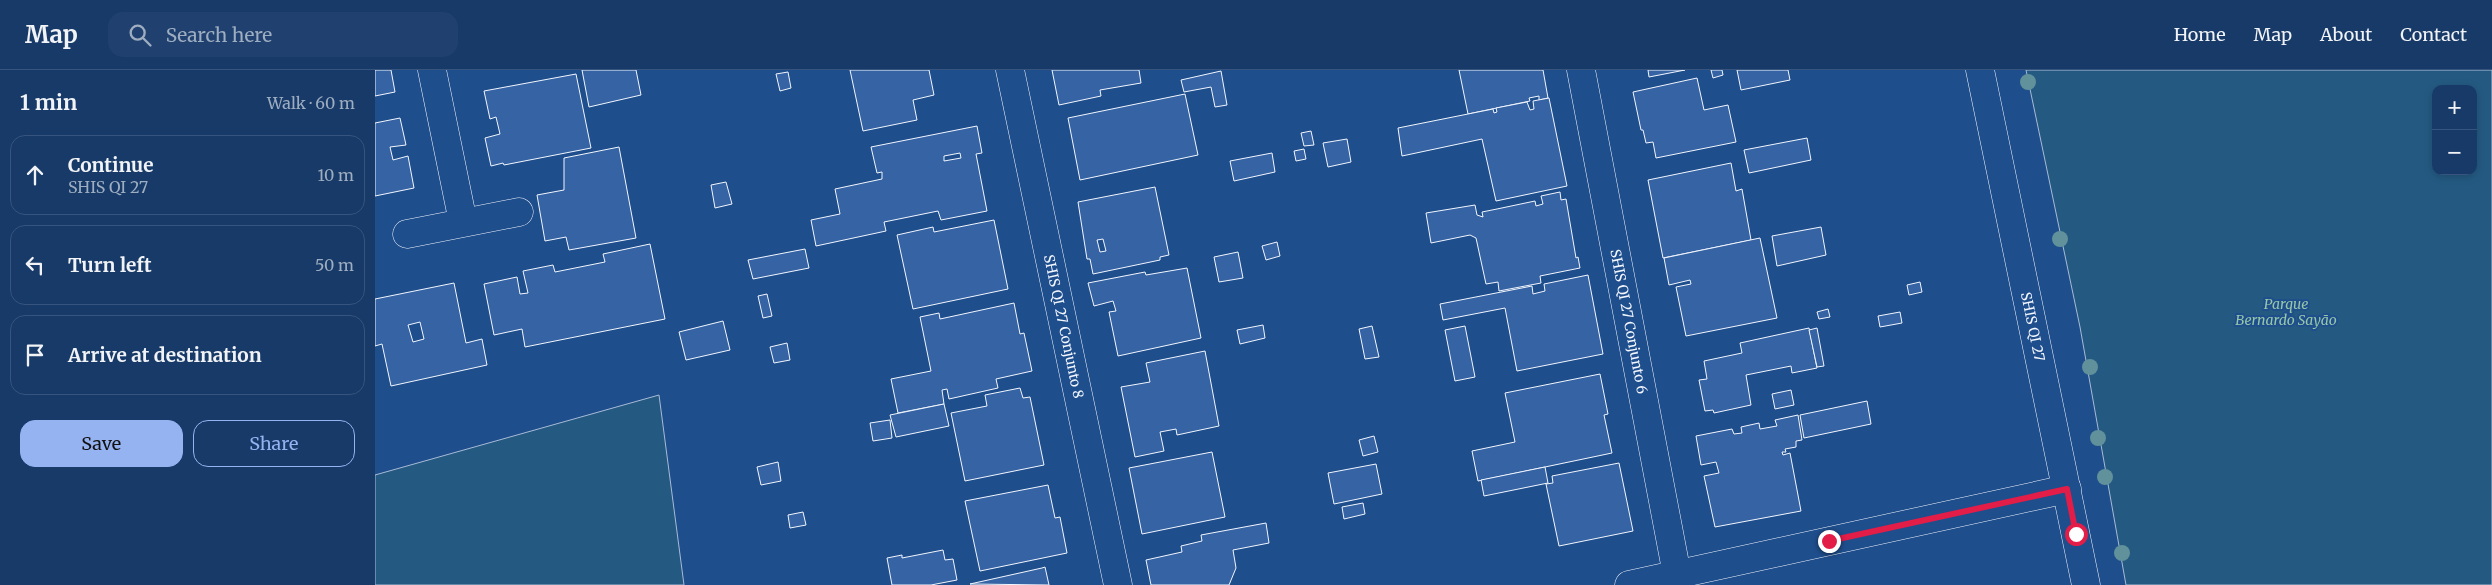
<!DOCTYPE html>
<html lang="en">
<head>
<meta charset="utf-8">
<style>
  body { margin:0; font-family:Merriweather,serif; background:#20416f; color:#f1f3f6 }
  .controls { position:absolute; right:15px; top:15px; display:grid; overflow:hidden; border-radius:10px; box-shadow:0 2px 8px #0003 }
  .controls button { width:45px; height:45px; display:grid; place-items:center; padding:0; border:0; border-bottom:1px solid #36547d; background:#173a69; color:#f1f3f6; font:25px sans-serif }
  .stop { position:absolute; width:15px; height:15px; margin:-11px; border:4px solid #e11d48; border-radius:50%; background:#fff }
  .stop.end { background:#e11d48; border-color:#fff; box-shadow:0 1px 5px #0008 }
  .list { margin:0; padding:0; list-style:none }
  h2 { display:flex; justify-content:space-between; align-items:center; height:65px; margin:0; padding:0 20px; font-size:21px }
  h2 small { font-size:16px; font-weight:400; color:#9eadc0 }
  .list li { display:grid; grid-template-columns:32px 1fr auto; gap:15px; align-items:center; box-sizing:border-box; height:80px; margin:0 10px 10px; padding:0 10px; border:1px solid #36547d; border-radius:15px }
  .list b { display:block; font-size:19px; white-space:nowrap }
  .list p { margin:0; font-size:16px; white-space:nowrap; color:#9eadc0 }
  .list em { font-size:16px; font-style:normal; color:#9eadc0 }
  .actions { display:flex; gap:10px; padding:15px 20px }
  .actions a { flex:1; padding:11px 0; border:1px solid #95b2f1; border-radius:15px; text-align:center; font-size:18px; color:#95b2f1 }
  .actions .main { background:#95b2f1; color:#111 }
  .icon { flex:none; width:28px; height:28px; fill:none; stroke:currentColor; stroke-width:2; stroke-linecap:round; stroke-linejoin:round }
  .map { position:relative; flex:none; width:2117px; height:515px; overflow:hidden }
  header { display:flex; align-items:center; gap:30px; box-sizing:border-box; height:70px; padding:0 25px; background:#173a69; border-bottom:1px solid #36547d }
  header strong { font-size:24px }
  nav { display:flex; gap:28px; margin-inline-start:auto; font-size:18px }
  .search { width:350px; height:45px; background:#20416f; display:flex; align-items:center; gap:12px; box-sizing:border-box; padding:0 18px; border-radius:15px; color:#9eadc0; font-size:19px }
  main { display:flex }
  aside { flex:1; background:#173a69 }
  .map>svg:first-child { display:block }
  .green { fill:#245a82; stroke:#a8bbd7; fill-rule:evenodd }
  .building { fill:#3563a3; stroke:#f2f6ff; fill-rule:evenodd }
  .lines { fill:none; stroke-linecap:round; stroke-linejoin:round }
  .minor-casing { stroke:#f2f6ff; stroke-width:29 }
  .minor { stroke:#1f4e8c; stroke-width:28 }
  .tree { fill:#61919a }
  .route { stroke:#e11d48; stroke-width:6 }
  .labels { text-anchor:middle; stroke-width:4; stroke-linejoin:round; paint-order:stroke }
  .park-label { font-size:14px; font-style:italic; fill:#97c8a6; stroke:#1f4e8c }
  .street-label { font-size:14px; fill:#f2f6ff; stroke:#1f4e8c }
</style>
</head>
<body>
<header>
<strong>Map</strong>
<div class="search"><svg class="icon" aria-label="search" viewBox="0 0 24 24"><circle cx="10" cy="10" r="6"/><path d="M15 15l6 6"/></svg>Search here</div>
<nav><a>Home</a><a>Map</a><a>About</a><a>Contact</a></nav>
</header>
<main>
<aside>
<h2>1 min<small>Walk · 60 m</small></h2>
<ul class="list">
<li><svg class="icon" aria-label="ahead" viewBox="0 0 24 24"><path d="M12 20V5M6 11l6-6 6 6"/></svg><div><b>Continue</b><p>SHIS QI 27</p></div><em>10 m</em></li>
<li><svg class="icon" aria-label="left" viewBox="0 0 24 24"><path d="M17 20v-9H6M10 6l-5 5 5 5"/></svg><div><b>Turn left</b></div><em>50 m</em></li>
<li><svg class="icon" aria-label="arrive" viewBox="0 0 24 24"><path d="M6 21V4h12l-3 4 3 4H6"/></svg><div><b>Arrive at destination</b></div></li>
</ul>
<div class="actions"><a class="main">Save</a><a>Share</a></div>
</aside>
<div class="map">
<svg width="2117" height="515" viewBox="0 0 2117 515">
  <rect width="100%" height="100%" fill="#1f4e8c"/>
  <g class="green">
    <path d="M1651 0H2117V515H1751L1705 257ZM2061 19H2098V101H2061Z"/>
    <polygon points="284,325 309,515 0,515 0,405"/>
  </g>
  <g class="building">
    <polygon points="0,0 16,0 20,22 0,26"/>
    <polygon points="207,0 261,0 266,25 214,37"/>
    <polygon points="475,0 554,0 559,25 538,30 542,50 488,61"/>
    <polygon points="677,0 764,0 766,13 725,20 726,26 684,35"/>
    <polygon points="1084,0 1168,0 1173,28 1164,30 1164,26 1154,28 1155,31 1093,44"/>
    <polygon points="1273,0 1310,0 1274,7"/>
    <polygon points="1336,0 1347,0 1348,5 1338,8"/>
    <polygon points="1362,0 1413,0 1415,10 1366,20"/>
    <polygon points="846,1 852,35 840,37 836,17 809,22 806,10"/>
    <polygon points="413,2 416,18 405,21 401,4"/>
    <polygon points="201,4 216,78 129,95 128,93 116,96 110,68 125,64 121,47 115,49 109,21"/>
    <polygon points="1322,8 1329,40 1353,35 1361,72 1281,88 1278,72 1271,73 1268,60 1266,60 1258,22"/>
    <polygon points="810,24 823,85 705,110 693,48"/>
    <polygon points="1174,28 1192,116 1121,131 1107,69 1027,86 1023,58 1118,39 1119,43 1122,42 1121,38 1152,32 1155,40 1159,39 1158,31"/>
    <polygon points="25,48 31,75 15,77 18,90 33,86 39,118 0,126 0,53"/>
    <path d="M602 56 607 83 601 84 612 141 566 150 563 141 509 152 511 161 441 176 436 150 465 144 460 119 507 109V102L502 103 496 77ZM585 83 586 88 569 91V86Z"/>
    <polygon points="936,61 939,75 929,76 926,63"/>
    <polygon points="1432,68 1436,90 1374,103 1369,80"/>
    <polygon points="972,69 976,92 953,97 948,73"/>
    <polygon points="244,77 261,168 194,180 191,167 170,171 162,125 189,120 189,88"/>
    <polygon points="929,79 931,89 921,91 919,81"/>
    <polygon points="897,83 900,102 859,111 855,91"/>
    <polygon points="1356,93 1361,121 1367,119 1376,170 1288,188 1273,110"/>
    <polygon points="351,112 357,134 340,138 336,115"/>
    <path d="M780 117 794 185 785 187V190L718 204 715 189H712L703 132ZM728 169 731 181 725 182 722 170Z"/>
    <polygon points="1185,122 1186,130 1191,129 1201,188 1203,187 1205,198 1165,206 1166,213 1124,221 1123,212 1111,214 1101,168 1095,165 1056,173 1051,143 1100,135 1102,145 1108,147 1107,142 1122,139 1160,131 1161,136 1168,134 1166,126"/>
    <polygon points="619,150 633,219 538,239 522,165 558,157 559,162"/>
    <polygon points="1446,157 1451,185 1402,196 1397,166"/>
    <polygon points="1385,168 1402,248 1311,266 1301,217 1316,214 1315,210 1294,215 1289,188"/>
    <polygon points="902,172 905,186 891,190 887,176"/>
    <polygon points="275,174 290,249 150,277 147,259 119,265 109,214 142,207 145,224 153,223 148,201 178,195 180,202 230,192 228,184"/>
    <polygon points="430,179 434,198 378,209 373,190"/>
    <polygon points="863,182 868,208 844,212 839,187"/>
    <polygon points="812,198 826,268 743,286 734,242 741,241 738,231 719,236 713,213 770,202 771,205"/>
    <polygon points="1213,205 1228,284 1142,301 1130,238 1068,250 1065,234 1157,216 1158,224 1170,221 1169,214"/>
    <polygon points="1545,212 1547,222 1534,225 1532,215"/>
    <path d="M79 213 91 273 107 269 112 295 16 316 7 274 0 276V229ZM45 252 49 269 38 272 33 255Z"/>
    <polygon points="392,224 397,246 388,248 383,226"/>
    <polygon points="639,233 645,264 649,263 657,301 621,309 623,318 574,329 572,319 567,320 569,334 523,343 516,309 556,301 545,247 564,243 565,249"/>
    <polygon points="1453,239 1455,247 1444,249 1442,242"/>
    <polygon points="1525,242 1527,253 1505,257 1503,246"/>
    <polygon points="348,251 355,280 311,290 304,262"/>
    <polygon points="888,255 890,268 865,274 862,260"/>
    <polygon points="997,256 1004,287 990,289 984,259"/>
    <polygon points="1090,256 1100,307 1080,311 1070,260"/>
    <polygon points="1434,258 1442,298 1417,303 1416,296 1371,305 1376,335 1339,343 1338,340 1330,341 1324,310 1332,309 1329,291 1367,283 1365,273"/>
    <polygon points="1442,258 1449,296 1442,297 1434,260"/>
    <polygon points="412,273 415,290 399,293 395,277"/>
    <polygon points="830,281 844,356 802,365 801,359 785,362 789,381 760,387 746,317 775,312 771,293"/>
    <polygon points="1225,304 1233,344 1229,345 1237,383 1103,411 1097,381 1140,372 1130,323"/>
    <polygon points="645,318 648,328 655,327 669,395 590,411 576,343 612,336 610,325"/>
    <polygon points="1416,320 1419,335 1400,339 1397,324"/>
    <polygon points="1492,331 1496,354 1429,368 1425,345"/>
    <polygon points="569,334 574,356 521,367 515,345"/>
    <polygon points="1423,345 1427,370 1421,371 1421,377 1410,379 1411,382 1407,382 1408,385 1415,383 1426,441 1340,457 1329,406 1344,403 1341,392 1326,395 1321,366 1357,359 1359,364 1367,363 1366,357 1384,353 1385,359 1402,356 1400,350"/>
    <polygon points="515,350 517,368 498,371 495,353"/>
    <polygon points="999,366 1003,382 988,386 984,370"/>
    <polygon points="837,382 850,447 767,464 754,398"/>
    <polygon points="403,392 406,411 386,415 382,397"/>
    <polygon points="1244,393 1258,461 1184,476 1171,414 1178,413 1177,406"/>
    <polygon points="1001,394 1007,424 959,434 953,403"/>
    <polygon points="1170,397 1173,413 1109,426 1106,410"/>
    <polygon points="673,415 680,448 685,447 692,483 605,501 590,431"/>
    <polygon points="988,433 990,444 969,449 967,437"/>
    <polygon points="428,442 431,455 415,458 413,445"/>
    <polygon points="891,453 894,473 858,480 861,498 854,515 776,515 771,490 807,482 806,476 827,471 826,465"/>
    <polygon points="568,480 570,490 578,489 582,510 556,515 517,515 512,488 527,485 527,488"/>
    <polygon points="670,497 674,515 595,514 667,498"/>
  </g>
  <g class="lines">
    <g class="minor-casing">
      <g id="minor">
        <polyline points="57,0 88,152"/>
        <path id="s1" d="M635 0 743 515"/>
        <path id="s2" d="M1206 0 1304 515"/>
        <path id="s3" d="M1605 0 1711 515"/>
        <polyline points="32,164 144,142"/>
        <polyline points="1254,515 1692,419"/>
      </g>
    </g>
    <use href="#minor" class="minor"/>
  </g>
  <g class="tree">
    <circle cx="1653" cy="12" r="8"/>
    <circle cx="1685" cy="169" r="8"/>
    <circle cx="1715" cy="297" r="8"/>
    <circle cx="1723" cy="368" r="8"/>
    <circle cx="1730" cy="407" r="8"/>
    <circle cx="1747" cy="483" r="8"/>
  </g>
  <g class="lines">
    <polyline class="route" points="1454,471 1692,419 1701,464"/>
  </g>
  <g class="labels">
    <g class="park-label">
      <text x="1911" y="239">Parque<tspan x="1911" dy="16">Bernardo Sayão</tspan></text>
    </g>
    <g class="street-label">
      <text dy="5" stroke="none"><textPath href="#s2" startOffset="256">SHIS QI 27 Conjunto 6</textPath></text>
      <text dy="5" stroke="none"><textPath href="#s3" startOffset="262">SHIS QI 27</textPath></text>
      <text dy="5" stroke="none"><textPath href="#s1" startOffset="262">SHIS QI 27 Conjunto 8</textPath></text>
    </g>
  </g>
</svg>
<div class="controls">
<button>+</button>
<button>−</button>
</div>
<div class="stop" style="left:1701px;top:464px"></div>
<div class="stop end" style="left:1454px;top:471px"></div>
</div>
</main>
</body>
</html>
